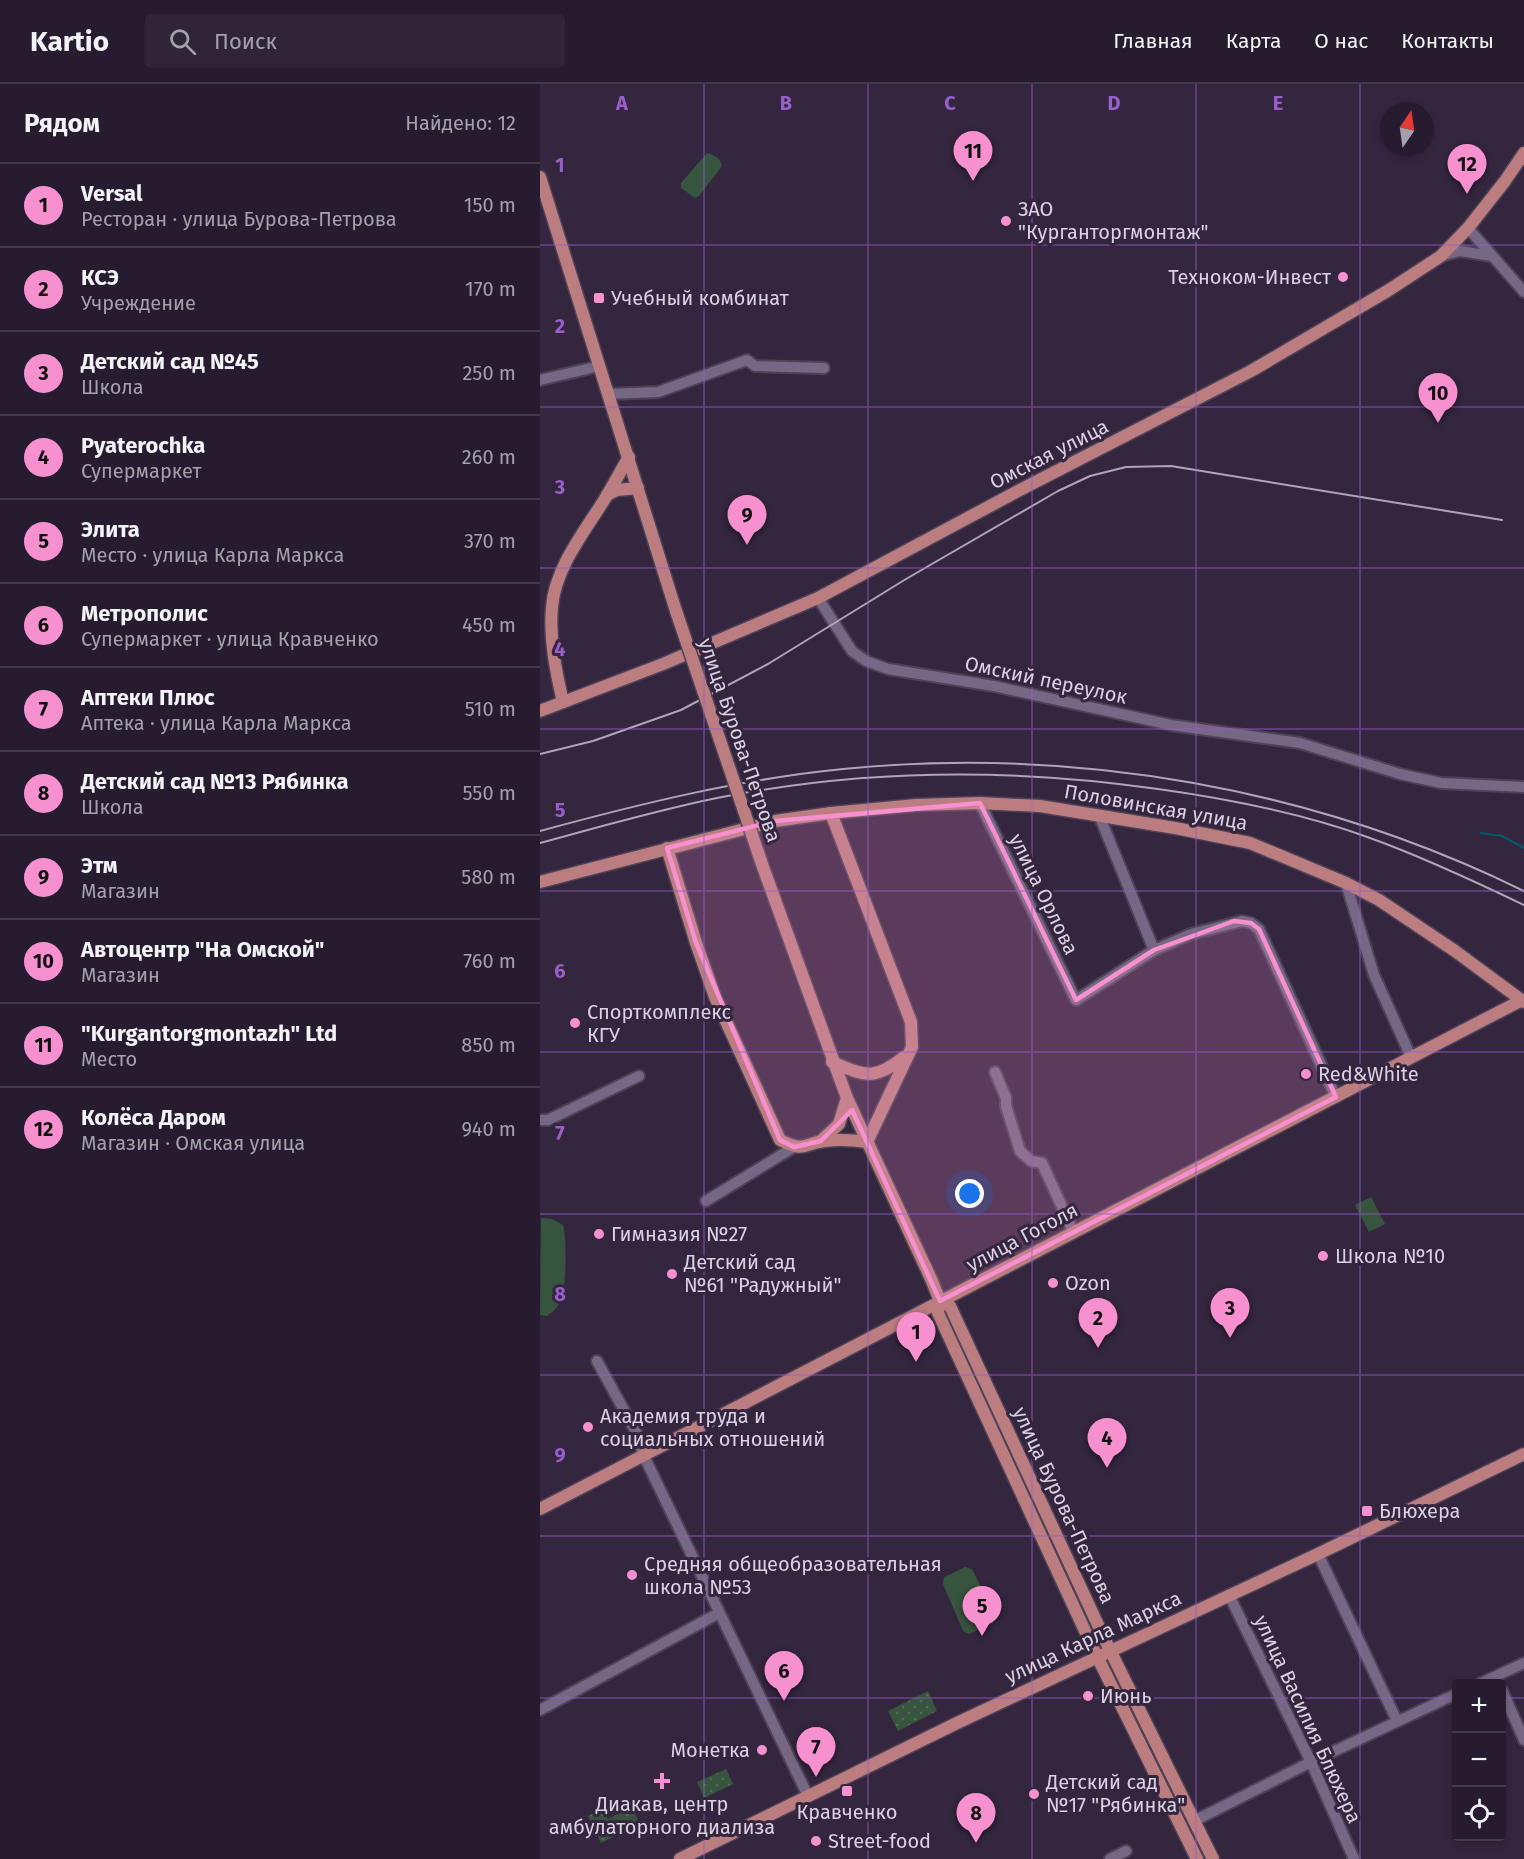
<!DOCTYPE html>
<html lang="ru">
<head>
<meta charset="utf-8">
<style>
  body { margin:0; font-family:"Fira Sans",sans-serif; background:#2f2537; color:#f1f3f6 }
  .controls { position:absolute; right:18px; bottom:18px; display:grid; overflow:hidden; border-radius:6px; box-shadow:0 3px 9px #0003 }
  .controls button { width:54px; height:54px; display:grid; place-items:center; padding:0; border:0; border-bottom:2px solid #433a4b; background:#271c2f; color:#f1f3f6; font:30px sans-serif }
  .compass { position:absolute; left:840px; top:18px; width:54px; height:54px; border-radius:50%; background:#271c2f; box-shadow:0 3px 9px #0003; rotate:13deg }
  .you { position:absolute; left:430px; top:1110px; width:21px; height:21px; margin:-15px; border:4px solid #fff; border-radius:50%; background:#1a73e8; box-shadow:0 0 0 9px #1a73e833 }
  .badge { display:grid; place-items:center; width:39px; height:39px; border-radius:50%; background:#f790ce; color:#111; font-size:20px; font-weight:700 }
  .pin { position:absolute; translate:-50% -50px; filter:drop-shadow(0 2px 3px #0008) }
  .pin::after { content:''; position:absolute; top:32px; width:21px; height:18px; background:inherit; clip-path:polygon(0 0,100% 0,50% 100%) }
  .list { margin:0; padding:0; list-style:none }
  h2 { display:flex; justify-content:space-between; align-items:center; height:78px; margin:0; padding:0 24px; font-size:26px }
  h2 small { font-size:20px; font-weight:400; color:#a4a1aa }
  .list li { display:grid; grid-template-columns:39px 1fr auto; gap:18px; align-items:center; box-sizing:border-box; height:84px; padding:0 24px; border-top:2px solid #433a4b }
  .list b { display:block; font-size:22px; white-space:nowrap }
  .list p { margin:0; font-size:20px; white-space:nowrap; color:#a4a1aa }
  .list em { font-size:20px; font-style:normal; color:#a4a1aa }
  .icon { flex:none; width:33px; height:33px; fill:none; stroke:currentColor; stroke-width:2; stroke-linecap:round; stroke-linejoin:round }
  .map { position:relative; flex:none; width:984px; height:1775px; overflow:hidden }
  header { display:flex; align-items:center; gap:36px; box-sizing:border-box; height:84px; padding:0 30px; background:#271c2f; border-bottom:2px solid #433a4b }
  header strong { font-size:28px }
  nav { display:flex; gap:33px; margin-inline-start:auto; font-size:21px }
  .search { width:420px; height:54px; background:#2f2537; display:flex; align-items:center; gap:15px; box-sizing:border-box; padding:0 21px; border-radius:6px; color:#a4a1aa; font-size:22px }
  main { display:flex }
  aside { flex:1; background:#271c2f }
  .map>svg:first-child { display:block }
  .green { fill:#37543e }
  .park { fill:url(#park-dots) }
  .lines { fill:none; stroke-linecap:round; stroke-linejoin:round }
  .stream { stroke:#015d6b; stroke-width:2 }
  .minor-casing { stroke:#4d4256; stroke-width:14 }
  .major-casing { stroke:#4d4256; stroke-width:15 }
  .minor { stroke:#766784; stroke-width:10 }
  .major { stroke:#bc7d80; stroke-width:12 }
  .rail { stroke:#afa5b8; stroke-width:2 }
  .major-bridge-casing { stroke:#4d4256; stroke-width:15; stroke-linecap:butt }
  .major-bridge { stroke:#bc7d80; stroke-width:12 }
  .marked { fill:#f790ce; fill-opacity:0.2; stroke:#f790ce; stroke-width:4.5; stroke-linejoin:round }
  .grid { fill:none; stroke:#985eca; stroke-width:1.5; stroke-opacity:0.55 }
  .poi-dot { fill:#f790ce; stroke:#34263f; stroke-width:2 }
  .labels { text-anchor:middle; stroke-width:6; stroke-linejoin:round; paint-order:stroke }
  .poi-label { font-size:20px; fill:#dad2e2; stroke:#34263f; text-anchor:start }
  .street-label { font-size:20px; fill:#dad2e2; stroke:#34263f }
  .grid-label { font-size:20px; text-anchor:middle; font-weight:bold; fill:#985eca; stroke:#34263f; stroke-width:6; stroke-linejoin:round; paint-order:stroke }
</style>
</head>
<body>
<header>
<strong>Kartio</strong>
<div class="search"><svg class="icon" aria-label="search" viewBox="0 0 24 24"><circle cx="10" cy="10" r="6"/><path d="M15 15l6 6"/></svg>Поиск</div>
<nav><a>Главная</a><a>Карта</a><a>О нас</a><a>Контакты</a></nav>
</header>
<main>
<aside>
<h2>Рядом<small>Найдено: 12</small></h2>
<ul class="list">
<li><span class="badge">1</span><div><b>Versal</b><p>Ресторан · улица Бурова-Петрова</p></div><em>150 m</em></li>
<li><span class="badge">2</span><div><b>КСЭ</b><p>Учреждение</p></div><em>170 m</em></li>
<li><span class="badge">3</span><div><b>Детский сад №45</b><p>Школа</p></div><em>250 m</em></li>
<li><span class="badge">4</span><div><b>Pyaterochka</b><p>Супермаркет</p></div><em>260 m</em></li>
<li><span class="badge">5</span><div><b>Элита</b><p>Место · улица Карла Маркса</p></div><em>370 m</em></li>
<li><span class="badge">6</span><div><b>Метрополис</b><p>Супермаркет · улица Кравченко</p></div><em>450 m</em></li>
<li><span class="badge">7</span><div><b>Аптеки Плюс</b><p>Аптека · улица Карла Маркса</p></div><em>510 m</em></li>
<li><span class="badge">8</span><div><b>Детский сад №13 Рябинка</b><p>Школа</p></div><em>550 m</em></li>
<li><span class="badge">9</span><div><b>Этм</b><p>Магазин</p></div><em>580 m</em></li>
<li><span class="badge">10</span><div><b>Автоцентр &quot;На Омской&quot;</b><p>Магазин</p></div><em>760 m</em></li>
<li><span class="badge">11</span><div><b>&quot;Kurgantorgmontazh&quot; Ltd</b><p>Место</p></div><em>850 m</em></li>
<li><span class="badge">12</span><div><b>Колёса Даром</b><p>Магазин · Омская улица</p></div><em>940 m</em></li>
</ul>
</aside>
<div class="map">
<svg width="984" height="1775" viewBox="0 0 984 1775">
  <defs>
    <pattern id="park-dots" width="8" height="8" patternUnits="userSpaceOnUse" patternTransform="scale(1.5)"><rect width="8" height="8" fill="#37543e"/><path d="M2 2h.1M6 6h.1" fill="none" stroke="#536c5a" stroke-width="1.8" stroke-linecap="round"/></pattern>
  </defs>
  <rect width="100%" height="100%" fill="#34263f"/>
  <g class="green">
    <path d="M167 69C173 70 181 75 182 82L159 112 155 114 141 104V99Z"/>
    <polygon points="831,1113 845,1140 829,1148 815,1121"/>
    <path d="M1 1134 12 1135 23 1141C27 1157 26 1197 22 1213 20 1222 14 1227 7 1232L0 1231Z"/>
    <polygon points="425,1483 432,1485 456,1533 453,1539 429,1550 423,1547 403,1500 404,1493"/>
  </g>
  <g class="park">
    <polygon points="388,1607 397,1627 358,1647 348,1627"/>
    <polygon points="186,1685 193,1700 164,1714 157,1698"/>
    <polygon points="92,1723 100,1740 61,1759 48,1732 62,1725 68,1735"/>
  </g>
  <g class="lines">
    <polyline class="stream" points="941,749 962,752 984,764"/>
    <g class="minor-casing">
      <g id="minor">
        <polyline points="928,144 984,208"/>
        <polyline points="901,172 920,167 952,172"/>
        <polyline points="0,296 60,282"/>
        <polyline points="69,310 118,308 207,276 215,282 284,284"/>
        <polyline points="278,514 312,567 326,577 348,585 454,602 631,641 760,659 860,690 901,699 984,703"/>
        <polyline points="440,719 536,916 614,866 651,850 702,837 711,839 719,845 796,1013"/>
        <polyline points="559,731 614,866"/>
        <polyline points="806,799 834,891 871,973"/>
        <polyline points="455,988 466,1014 466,1022 480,1067 491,1077 502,1079 533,1147"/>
        <polyline points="0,1036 8,1036 99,992"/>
        <polyline points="166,1117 254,1063"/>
        <polyline points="57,1277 96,1348 103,1370 268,1712"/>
        <polyline points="778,1470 857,1637"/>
        <polyline points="689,1511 771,1678 814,1775"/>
        <polyline points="939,1600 984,1579"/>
        <polyline points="962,1606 984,1656"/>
        <polyline points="0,1626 179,1529"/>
        <polyline points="654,1737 771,1678 916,1610"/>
        <polyline points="570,1775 586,1767"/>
      </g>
    </g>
    <g class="major-casing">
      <g id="major">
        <polyline points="0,93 136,527"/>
        <polyline points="67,411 77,406 98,404"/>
        <path d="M23 618C16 588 9 555 12 523 15 483 46 446 66 413 74 400 81 386 89 373"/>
        <polyline points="0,627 123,580 278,514 478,407 711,287 849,206 901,172 928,144 965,97 984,69"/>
        <polyline points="291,729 371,938 372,963 327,1058"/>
        <path d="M127 764 156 859 175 913 240 1056C266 1069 261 1060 285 1057 299 1055 313 1056 327 1058"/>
        <polyline points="223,783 307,1014 391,1195 400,1217 398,1229 552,1562 657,1775"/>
        <polyline points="0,798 235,737 291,729 376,721 440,719 500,722 635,744 710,759 806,799 839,816 915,867 984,918"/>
        <path d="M292 978C325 992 334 997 364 973"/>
        <polyline points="281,1057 299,1040 307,1014"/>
        <polyline points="400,1217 410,1222 565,1556 673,1775"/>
        <polyline points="0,1425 982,916"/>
        <polyline points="140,1775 417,1639 778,1470 984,1370"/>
      </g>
    </g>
    <use href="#minor" class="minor"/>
    <use href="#major" class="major"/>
    <g class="rail">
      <polyline points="0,670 53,657 141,626 228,580 366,495 518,407 550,392 586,383 631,382 962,436"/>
      <path d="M0 747C99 720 201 695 303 685 536 662 774 704 984 807"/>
      <path d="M0 759C59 743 118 726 177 714 322 685 472 684 618 705 690 715 762 729 830 754 883 773 934 797 984 821"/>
    </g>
    <g class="major-bridge-casing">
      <polyline id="major-bridge" points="136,527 223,783"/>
    </g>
    <use href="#major-bridge" class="major-bridge"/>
  </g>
  <path class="marked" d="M440 719 536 916 614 866 694 837 711 839 719 845 796 1013 400 1217 312 1026 281 1057 254 1063 240 1056 156 859 127 764 235 737Z"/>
  <path class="grid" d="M164 0V1775M328 0V1775M492 0V1775M656 0V1775M820 0V1775M0 161H984M0 323H984M0 484H984M0 645H984M0 807H984M0 968H984M0 1130H984M0 1291H984M0 1452H984M0 1614H916M962 1614H984"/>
  <g class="poi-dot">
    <circle cx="466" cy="137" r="6"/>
    <circle cx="803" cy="193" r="6"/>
    <rect x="53" y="208" width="12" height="12" rx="3"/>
    <circle cx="35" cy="939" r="6"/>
    <circle cx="766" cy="990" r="6"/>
    <circle cx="59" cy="1150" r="6"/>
    <circle cx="783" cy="1172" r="6"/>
    <circle cx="132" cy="1190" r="6"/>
    <circle cx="513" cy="1199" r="6"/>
    <circle cx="48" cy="1343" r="6"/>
    <rect x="821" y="1421" width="12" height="12" rx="3"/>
    <circle cx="92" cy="1491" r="6"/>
    <circle cx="548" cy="1612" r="6"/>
    <circle cx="222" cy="1666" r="6"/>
    <path d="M119 1688h6v6h6v6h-6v6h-6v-6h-6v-6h6z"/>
    <rect x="301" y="1701" width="12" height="12" rx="3"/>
    <circle cx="494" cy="1710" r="6"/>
    <circle cx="276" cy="1757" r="6"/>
  </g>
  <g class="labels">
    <g class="poi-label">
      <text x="478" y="132">ЗАО<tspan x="478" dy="23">"Курганторгмонтаж"</tspan></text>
      <text x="791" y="200" text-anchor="end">Техноком-Инвест</text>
      <text x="71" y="221">Учебный комбинат</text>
      <text x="47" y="935">Спорткомплекс<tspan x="47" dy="23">КГУ</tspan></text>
      <text x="778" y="997">Red&amp;White</text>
      <text x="71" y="1157">Гимназия №27</text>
      <text x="795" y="1179">Школа №10</text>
      <text x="144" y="1185">Детский сад<tspan x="144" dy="23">№61 "Радужный"</tspan></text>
      <text x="525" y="1206">Ozon</text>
      <text x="60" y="1339">Академия труда и<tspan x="60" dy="23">социальных отношений</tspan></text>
      <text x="839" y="1434">Блюхера</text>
      <text x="104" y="1487">Средняя общеобразовательная<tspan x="104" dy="23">школа №53</tspan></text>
      <text x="560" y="1619">Июнь</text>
      <text x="210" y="1673" text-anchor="end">Монетка</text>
      <text x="506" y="1705">Детский сад<tspan x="506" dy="23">№17 "Рябинка"</tspan></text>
      <text x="122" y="1727" text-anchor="middle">Диакав, центр<tspan x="122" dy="23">амбулаторного диализа</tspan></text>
      <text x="307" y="1735" text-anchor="middle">Кравченко</text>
      <text x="288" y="1764">Street-food</text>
    </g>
    <g class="street-label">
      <text transform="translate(509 370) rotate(-27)" y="7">Омская улица</text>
      <text transform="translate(506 596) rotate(12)" y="7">Омский переулок</text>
      <text transform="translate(200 656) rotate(71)" y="7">улица Бурова-Петрова</text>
      <text transform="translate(616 723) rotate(10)" y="7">Половинская улица</text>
      <text transform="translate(504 810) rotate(64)" y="7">улица Орлова</text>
      <text transform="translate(482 1153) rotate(-28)" y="7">улица Гоголя</text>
      <text transform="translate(524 1421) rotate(65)" y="7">улица Бурова-Петрова</text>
      <text transform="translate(553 1553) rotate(-25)" y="7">улица Карла Маркса</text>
      <text transform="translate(768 1635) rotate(65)" y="7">улица Василия Блюхера</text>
    </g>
  </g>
  <g class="grid-label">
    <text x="82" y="26">A</text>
    <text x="246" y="26">B</text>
    <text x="410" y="26">C</text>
    <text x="574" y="26">D</text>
    <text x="738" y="26">E</text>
    <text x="20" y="88">1</text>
    <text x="20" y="249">2</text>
    <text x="20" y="410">3</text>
    <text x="20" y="572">4</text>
    <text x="20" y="733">5</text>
    <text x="20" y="894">6</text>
    <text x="20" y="1056">7</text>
    <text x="20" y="1217">8</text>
    <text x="20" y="1378">9</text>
  </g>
</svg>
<div class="controls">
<button>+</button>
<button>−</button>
<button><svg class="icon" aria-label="locate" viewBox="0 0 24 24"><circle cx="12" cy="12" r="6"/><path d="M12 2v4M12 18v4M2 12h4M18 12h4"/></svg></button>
</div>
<svg class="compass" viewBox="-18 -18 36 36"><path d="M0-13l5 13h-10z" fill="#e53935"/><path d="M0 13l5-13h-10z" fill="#a4a1aa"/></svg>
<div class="you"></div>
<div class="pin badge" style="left:376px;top:1278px">1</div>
<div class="pin badge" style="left:558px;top:1264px">2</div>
<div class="pin badge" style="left:690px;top:1254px">3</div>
<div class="pin badge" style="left:567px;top:1384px">4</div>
<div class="pin badge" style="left:442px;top:1552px">5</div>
<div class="pin badge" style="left:244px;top:1617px">6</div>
<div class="pin badge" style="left:276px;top:1693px">7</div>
<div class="pin badge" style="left:436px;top:1759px">8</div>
<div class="pin badge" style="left:207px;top:461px">9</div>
<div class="pin badge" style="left:898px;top:339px">10</div>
<div class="pin badge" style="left:433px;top:97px">11</div>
<div class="pin badge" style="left:927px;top:110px">12</div>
</div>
</main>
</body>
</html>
